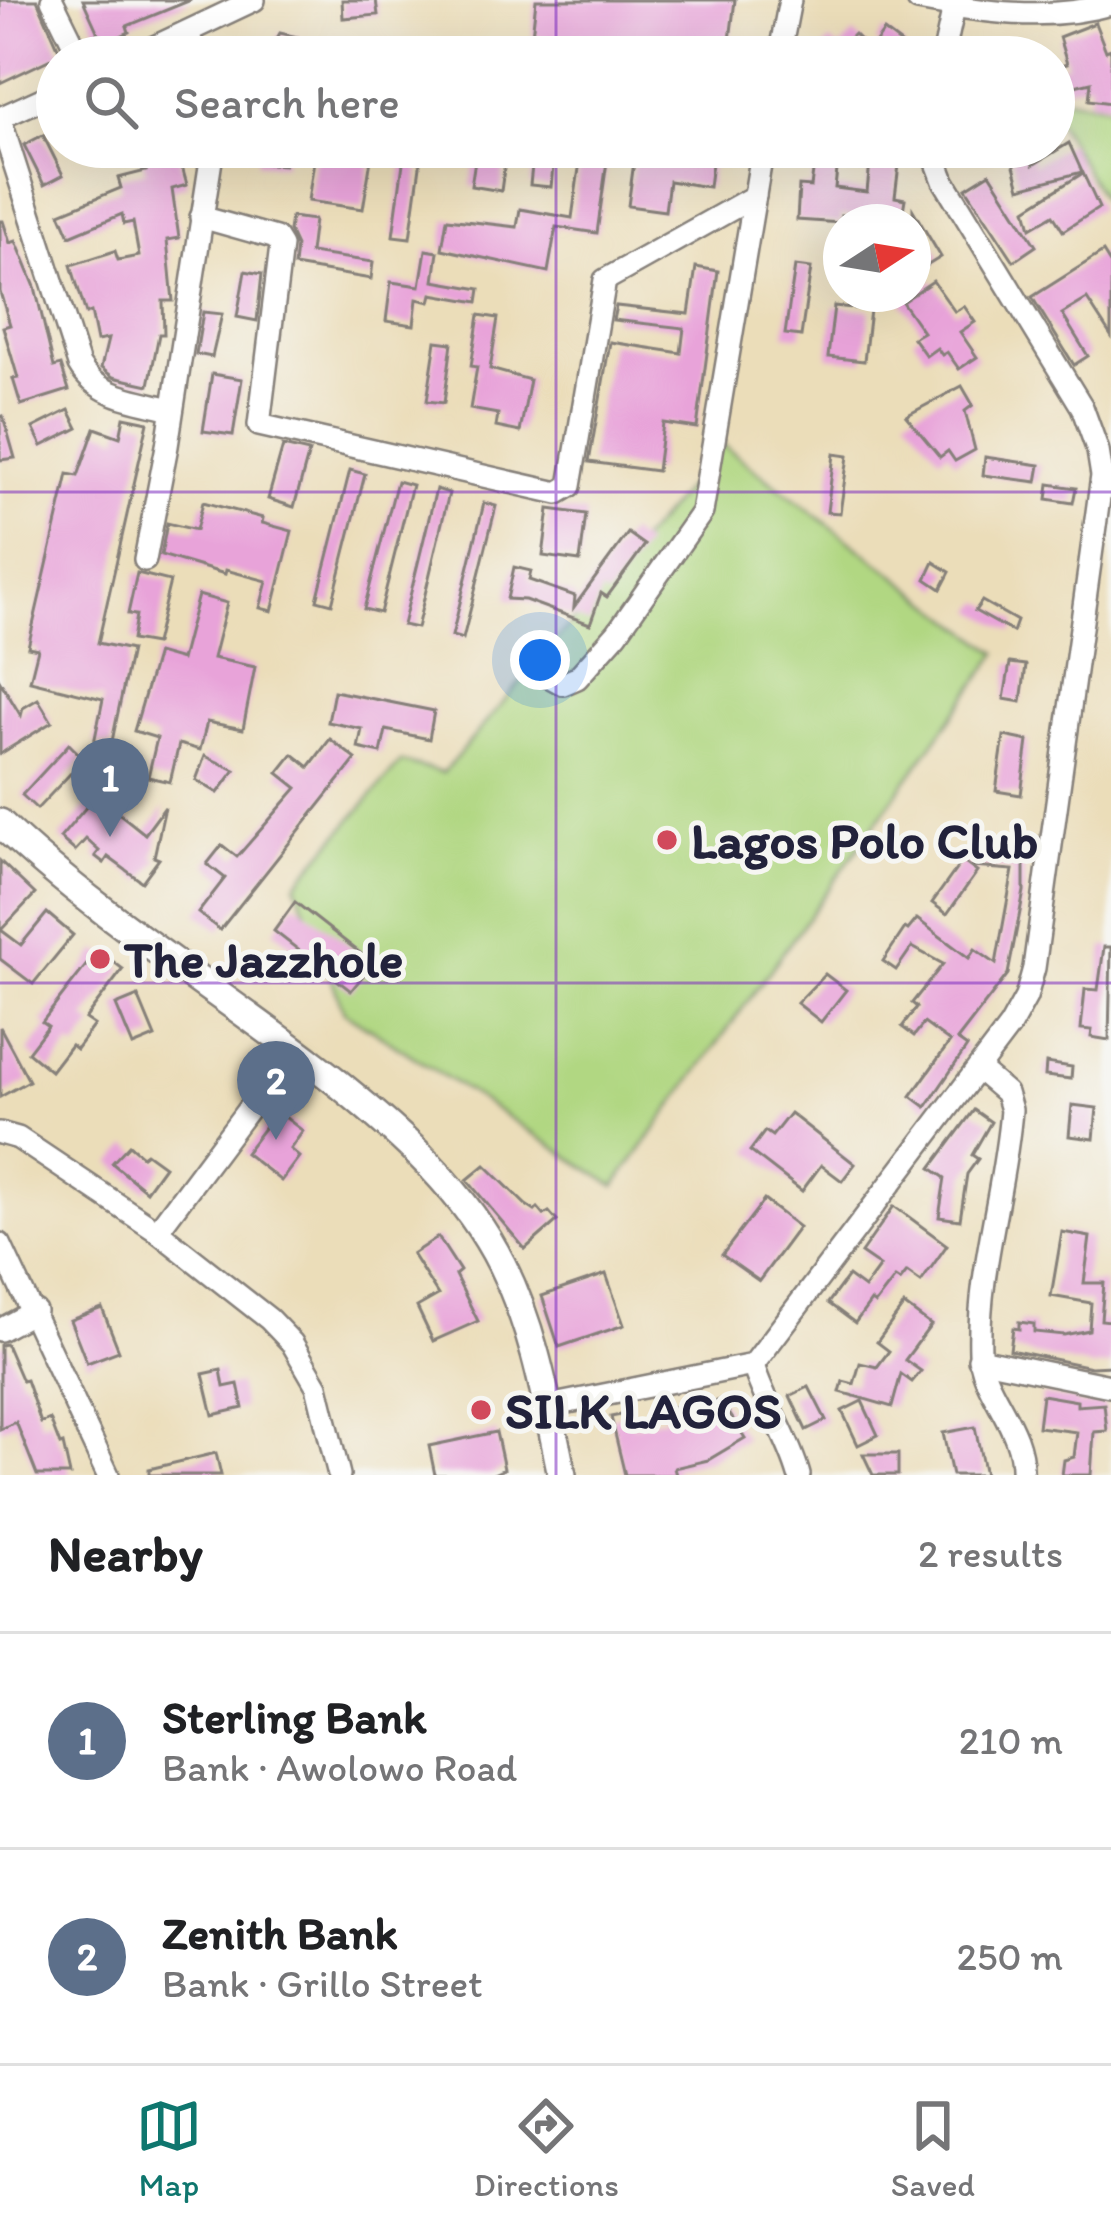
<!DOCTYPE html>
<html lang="en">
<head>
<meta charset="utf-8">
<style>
  body { margin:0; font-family:Itim,sans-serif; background:#f6f6f6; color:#202124 }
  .compass { position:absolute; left:823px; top:204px; width:108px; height:108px; border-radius:50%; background:#fff; box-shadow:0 12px 48px #0002; rotate:78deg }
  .you { position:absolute; left:540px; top:660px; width:42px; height:42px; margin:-30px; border:9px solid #fff; border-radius:50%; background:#1a73e8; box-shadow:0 0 0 18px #1a73e833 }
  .badge { display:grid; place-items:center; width:78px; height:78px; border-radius:50%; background:#0f766e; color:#fff; font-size:39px; font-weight:700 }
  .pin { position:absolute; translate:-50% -99px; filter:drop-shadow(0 3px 6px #0008) }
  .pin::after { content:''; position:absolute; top:63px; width:42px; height:36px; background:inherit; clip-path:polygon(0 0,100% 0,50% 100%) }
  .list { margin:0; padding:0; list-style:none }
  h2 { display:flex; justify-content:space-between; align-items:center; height:156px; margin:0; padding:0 48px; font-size:51px }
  h2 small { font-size:39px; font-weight:400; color:#757577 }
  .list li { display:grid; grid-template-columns:78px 1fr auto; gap:36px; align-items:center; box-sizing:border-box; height:216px; padding:0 48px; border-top:3px solid #e0e0e0 }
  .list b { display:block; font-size:45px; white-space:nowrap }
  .list p { margin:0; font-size:39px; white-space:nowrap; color:#757577 }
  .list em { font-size:39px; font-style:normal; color:#757577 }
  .icon { flex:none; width:66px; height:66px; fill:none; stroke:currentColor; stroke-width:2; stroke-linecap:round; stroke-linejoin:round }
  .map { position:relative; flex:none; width:1111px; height:1475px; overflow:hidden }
  .search { position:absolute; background:#fff; box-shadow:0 12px 48px #0002; left:36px; right:36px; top:36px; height:132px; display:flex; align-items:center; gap:30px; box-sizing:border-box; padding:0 42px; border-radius:66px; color:#757577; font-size:45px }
  .sheet { height:588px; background:#fff }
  nav { display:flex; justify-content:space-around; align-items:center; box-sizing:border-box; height:168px; border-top:3px solid #e0e0e0; background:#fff; font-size:33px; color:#757577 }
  nav a { display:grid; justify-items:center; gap:6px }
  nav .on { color:#0f766e }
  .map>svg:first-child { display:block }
  .green { fill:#b1d782; stroke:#6a7c5e; stroke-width:3 }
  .building { fill:#e8a3d9 }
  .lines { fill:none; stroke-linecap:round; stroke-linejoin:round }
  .minor-casing { stroke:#86807a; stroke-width:26 }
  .major-casing { stroke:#86807a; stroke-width:32 }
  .minor { stroke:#fff; stroke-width:21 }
  .major { stroke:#fff; stroke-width:27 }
  .grid { fill:none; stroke:#7b2cbf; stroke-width:3; stroke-opacity:0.55 }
  .poi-dot { fill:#d1495b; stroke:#f6f6f2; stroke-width:4.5 }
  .labels { text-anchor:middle; stroke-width:10; stroke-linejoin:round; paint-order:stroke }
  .poi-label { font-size:51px; font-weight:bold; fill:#22223b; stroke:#f6f6f2; text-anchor:start }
</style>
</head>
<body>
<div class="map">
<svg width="1111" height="1475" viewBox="0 0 1111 1475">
  <rect width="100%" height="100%" fill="#f6f6f2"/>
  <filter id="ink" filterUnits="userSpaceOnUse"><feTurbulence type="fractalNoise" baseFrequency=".00833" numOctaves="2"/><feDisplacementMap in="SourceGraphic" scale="24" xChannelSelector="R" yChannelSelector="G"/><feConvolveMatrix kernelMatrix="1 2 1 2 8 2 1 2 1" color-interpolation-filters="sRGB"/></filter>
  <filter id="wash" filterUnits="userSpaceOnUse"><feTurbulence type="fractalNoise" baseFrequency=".004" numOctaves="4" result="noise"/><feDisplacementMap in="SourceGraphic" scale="48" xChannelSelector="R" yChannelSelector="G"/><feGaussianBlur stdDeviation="2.7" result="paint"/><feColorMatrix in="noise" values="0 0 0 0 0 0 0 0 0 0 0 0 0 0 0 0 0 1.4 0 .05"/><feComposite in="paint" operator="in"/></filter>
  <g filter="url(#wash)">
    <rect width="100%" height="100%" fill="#ebddb9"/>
    <g class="green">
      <polygon points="1054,96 1111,106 1111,215 1054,115"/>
      <polygon points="723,445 998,653 615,1186 344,1012 296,884 401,762 443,773"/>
    </g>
    <g id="blocks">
      <g class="building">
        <polygon points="0,0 37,0 61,54 0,83"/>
        <polygon points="83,0 191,0 127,26 129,32 103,44"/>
        <polygon points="342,0 376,0 378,15 343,18"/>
        <polygon points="536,0 735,0 730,40 754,44 752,57 667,57 650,54 651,44 592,35 591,50 559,46 560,40 532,36"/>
        <polygon points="1095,23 1106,51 1111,49 1111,103 1089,100 1091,82 1054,91 1054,68 1067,64 1059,37"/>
        <polygon points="884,31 904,46 896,57 876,42"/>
        <polygon points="280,33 302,38 291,57 266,57"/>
        <polygon points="854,34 868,48 860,57 816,57 830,41 839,49"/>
        <polygon points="327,40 410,50 410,57 325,57"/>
        <polygon points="43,135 63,175 44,185 24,145"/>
        <polygon points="1069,143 1082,172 1020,188 1009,147 1028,147 1033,165"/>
        <polygon points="138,147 198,147 197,151 179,156 187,185 172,189 179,238 167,240 173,301 163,301 164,334 159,334 149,385 113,377 101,368 108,339 97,341 91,312 86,314 71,265 115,251 118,260 139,256 133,222 124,224 122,214 70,236 60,213 121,188 118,178 146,171"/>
        <polygon points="258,147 285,149 284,165 257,163"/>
        <polygon points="316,147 373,147 363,209 308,201"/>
        <polygon points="391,147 433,147 431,160 421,159 410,238 393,236 404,156 391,153"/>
        <polygon points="477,147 507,147 501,191 471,186"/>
        <polygon points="534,147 555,147 551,187 530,185"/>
        <polygon points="582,147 609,147 597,233 556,227 548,272 442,249 447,219 517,227 520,209 572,218"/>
        <polygon points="636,147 714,147 709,187 669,181 665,211 628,206"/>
        <polygon points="816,148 839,151 835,188 867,192 871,153 900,157 895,197 905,199 901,222 841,215 841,223 797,220 799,186 811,187"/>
        <polygon points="990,173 1036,246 1014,261 966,188"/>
        <polygon points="1083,173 1099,208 1063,231 1053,215 1031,228 1026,209"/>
        <polygon points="913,210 941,257 917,272 913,265"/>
        <polygon points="291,217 314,220 310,253 373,262 371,279 294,266 296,246 289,231"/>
        <polygon points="0,221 3,221 10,243 16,241 35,287 54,367 61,365 69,390 21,405 13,379 18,378 3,327 10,325 0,292"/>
        <polygon points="426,250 438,252 434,281 480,289 478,302 432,294 430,302 417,299 414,325 386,321 391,282 420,286"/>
        <polygon points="1103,252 1111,265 1111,336 1087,299 1062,314 1088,356 1074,365 1032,297"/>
        <polygon points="795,266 811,268 801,336 785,334"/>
        <polygon points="696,267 718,271 697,428 663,423 657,471 589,462 610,342 681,353 684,328 613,320 616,306 689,314"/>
        <polygon points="245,271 262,274 257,321 237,317"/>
        <polygon points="933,281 955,312 964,306 975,322 960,332 977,357 959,369 947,352 942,355 937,348 926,356 913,338 923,332 902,302"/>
        <polygon points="834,306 870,310 864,361 828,357"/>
        <polygon points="203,312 222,314 212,357 196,354"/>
        <polygon points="479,315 498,318 490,369 530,380 520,432 496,427 498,414 470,409 477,367 471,366"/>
        <polygon points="436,341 452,343 444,403 427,401"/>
        <polygon points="212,374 242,379 233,435 203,431"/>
        <polygon points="962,386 973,405 965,411 975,450 955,461 948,451 940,457 906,416"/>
        <polygon points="69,410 78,428 42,446 33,428"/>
        <polygon points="3,416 15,458 0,460 0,417"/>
        <polygon points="124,417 148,422 98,643 131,650 111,746 94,743 103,699 30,681 38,649 28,647 68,474 78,476 95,428 120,437"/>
        <polygon points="283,446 309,452 294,507 268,499"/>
        <polygon points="834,454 848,456 840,513 827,512"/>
        <polygon points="985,457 1040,465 1037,482 983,475"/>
        <polygon points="350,470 365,474 332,604 317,600"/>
        <polygon points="397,481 412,485 380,613 364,609"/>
        <polygon points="1049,484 1076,488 1073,503 1047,499"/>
        <polygon points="436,489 449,493 417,628 403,625"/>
        <polygon points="203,502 263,518 262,523 292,531 272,611 260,608 267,581 226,570 225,574 161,555 167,523 196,530"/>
        <polygon points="484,503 496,506 463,639 452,636"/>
        <polygon points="549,509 586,514 580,561 543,556"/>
        <polygon points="628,533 645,545 607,597 601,593 590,624 525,600 507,599 514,567 531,571 529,580 575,596 574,607"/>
        <polygon points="934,562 950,572 941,589 926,579"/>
        <polygon points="137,573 170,581 155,644 132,640 136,615 128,614"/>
        <polygon points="198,595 227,603 213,658 255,667 243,729 207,722 200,750 179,744 170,782 148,777 157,738 134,731 157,653 181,660"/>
        <polygon points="982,601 1017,621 1013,632 975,611"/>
        <polygon points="1010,663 1026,665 1021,702 1004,699"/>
        <polygon points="0,681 21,716 23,708 38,699 52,722 0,754"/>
        <polygon points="334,691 434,711 429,739 386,730 381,753 358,748 362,729 328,722"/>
        <polygon points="1004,736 1028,741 1021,795 996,791"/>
        <polygon points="330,739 356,759 220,930 198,913 225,878 207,864 222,845 237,857 297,788 278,773 293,754 309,767"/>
        <polygon points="69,744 84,759 37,809 22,795"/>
        <polygon points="205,756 235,770 218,793 196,780"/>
        <polygon points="109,780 123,792 111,807 145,834 165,807 154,857 159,859 142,882 108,857 104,863 95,856 99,851 86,839 75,851 60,838"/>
        <polygon points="974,848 1024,851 1024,891 1008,974 957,1040 967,1047 926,1107 911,1096 950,1042 924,1023 914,1036 902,1027 917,1007 912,1003 943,964 912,947 896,970 883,961 905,928 908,930 917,919 969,958 975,949 996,964 1013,870 973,867"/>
        <polygon points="0,861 35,894 1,930 21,945 47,913 73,935 33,984 0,959"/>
        <polygon points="962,861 977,872 947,914 932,903"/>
        <polygon points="295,902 373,963 351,991 274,931"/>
        <polygon points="1104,947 1111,947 1109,1040 1091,1037 1092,1030 1081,1029 1085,989 1098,990"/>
        <polygon points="98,950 123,969 85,1019 94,1025 76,1049 71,1045 51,1071 28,1052 48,1026 42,1022"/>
        <polygon points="825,974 846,990 821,1022 797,1003"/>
        <polygon points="138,996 155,1037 133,1046 116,1005"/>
        <polygon points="0,1027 29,1081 0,1097"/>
        <polygon points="1046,1063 1072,1067 1071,1079 1045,1076"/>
        <polygon points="1072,1105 1097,1108 1094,1139 1069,1136"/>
        <polygon points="974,1110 991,1122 972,1155 978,1159 967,1174 960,1220 939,1217 945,1178 931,1168"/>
        <polygon points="277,1111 303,1131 290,1149 299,1157 281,1181 245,1153"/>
        <polygon points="790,1113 855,1164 842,1181 821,1165 802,1191 750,1151 765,1131 772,1136"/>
        <polygon points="129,1145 142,1156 146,1153 164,1166 146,1191 112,1163"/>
        <polygon points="485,1165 526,1205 535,1211 538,1208 544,1215 549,1212 557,1221 525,1249 467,1180"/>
        <polygon points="764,1200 799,1227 759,1281 722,1255"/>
        <polygon points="894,1206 947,1245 921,1282 907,1272 900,1281 895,1278 875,1304 871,1301 855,1323 828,1303 848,1276 864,1288 880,1266 861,1253"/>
        <polygon points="1062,1232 1090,1237 1084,1283 1104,1283 1101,1320 1111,1321 1111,1366 1091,1367 1010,1350 1013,1328 1019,1329 1019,1322 1034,1324 1034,1332 1064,1335 1089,1330 1091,1303 1051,1296"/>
        <polygon points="438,1237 460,1271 455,1275 478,1321 433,1341 417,1307 438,1295 412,1254"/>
        <polygon points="606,1274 624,1325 559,1347 542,1296"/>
        <polygon points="904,1305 931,1325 905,1360 921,1371 912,1382 901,1374 892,1407 840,1392 843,1381 854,1384 860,1363 877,1367 889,1351 877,1342"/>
        <polygon points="102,1308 119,1351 87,1363 70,1320"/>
        <polygon points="6,1344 22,1381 26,1380 41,1423 50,1419 60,1445 63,1444 70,1475 37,1475 16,1422 0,1429 0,1345"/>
        <polygon points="221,1370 224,1387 238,1384 243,1408 213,1415 203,1374"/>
        <polygon points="809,1387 826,1420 806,1430 790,1396"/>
        <polygon points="1042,1395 1077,1401 1077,1406 1104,1404 1107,1431 1094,1432 1091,1475 1062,1475 1064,1460 1074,1457 1077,1432 1038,1427"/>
        <polygon points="720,1399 745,1438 708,1460 674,1468 676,1475 625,1475 611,1417 631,1413 633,1425 665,1418 663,1409 690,1403 693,1416"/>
        <polygon points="862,1401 878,1435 858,1445 842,1411"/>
        <polygon points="975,1427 985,1475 952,1475 943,1433"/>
        <polygon points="496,1432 504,1469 491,1475 435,1475 429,1446"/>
        <polygon points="216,1453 221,1475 149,1475 149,1469"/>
        <polygon points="863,1454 898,1454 898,1475 873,1475"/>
      </g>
    </g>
  </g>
  <g filter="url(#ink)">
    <use href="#blocks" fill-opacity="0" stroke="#86807a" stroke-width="3"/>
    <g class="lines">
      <g class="minor-casing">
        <g id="minor">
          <polyline points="52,0 80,57"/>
          <path d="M918 0C981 12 1048 22 1111 4"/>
          <polyline points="188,32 196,57"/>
          <polyline points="133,57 254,0"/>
          <polyline points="779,57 790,0"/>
          <polyline points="943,57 954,7"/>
          <polyline points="0,118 57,92"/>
          <path d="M0 119 79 365C98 398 138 400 172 409"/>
          <polyline points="201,217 276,238 281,246 259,425 558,493 570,486 605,280 755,196"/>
          <polyline points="145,560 167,446 213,147"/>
          <polyline points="530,666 563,684 577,678 617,633 702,512 763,147"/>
          <path d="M978 1069 1006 1093 1011 1110C1005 1190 977 1271 980 1352 981 1392 1025 1427 1022 1475"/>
          <polyline points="0,1133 18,1138 157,1231 269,1319 292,1343 317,1386 339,1475"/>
          <polyline points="157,1231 294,1048"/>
          <polyline points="0,1244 108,1475"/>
          <polyline points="0,1330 35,1311"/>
          <polyline points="979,1359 1110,1386"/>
          <path d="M753 1365C765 1404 788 1436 799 1475"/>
          <polyline points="534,1409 753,1365 1010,1026 1026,997 1034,968 1102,476 1098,451 1082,407 944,181 931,147"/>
        </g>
      </g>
      <g class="major-casing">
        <path id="major" d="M0 823C103 921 228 996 339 1084 402 1135 466 1192 502 1265 535 1331 547 1404 562 1475"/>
      </g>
      <use href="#minor" class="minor"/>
      <use href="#major" class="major"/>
    </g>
  </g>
  <path class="grid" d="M556 0V57M556 147V1475M0 492H1111M0 983H1111"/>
  <g class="poi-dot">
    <circle cx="667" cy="840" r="12"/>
    <circle cx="100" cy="959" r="12"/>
    <circle cx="481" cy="1410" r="12"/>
  </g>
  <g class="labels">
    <g class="poi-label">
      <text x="691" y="858">Lagos Polo Club</text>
      <text x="124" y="977">The Jazzhole</text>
      <text x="505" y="1428">SILK LAGOS</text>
    </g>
  </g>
</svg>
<svg class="compass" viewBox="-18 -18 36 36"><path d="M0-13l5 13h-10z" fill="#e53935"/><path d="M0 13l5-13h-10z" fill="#757577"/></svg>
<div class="you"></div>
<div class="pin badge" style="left:110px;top:837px;background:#5c6f8a">1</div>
<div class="pin badge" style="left:276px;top:1140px;background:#5c6f8a">2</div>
<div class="search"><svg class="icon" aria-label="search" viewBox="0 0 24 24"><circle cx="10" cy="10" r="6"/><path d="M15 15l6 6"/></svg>Search here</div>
</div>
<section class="sheet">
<h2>Nearby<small>2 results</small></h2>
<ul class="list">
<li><span class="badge" style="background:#5c6f8a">1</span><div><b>Sterling Bank</b><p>Bank · Awolowo Road</p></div><em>210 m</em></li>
<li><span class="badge" style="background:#5c6f8a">2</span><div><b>Zenith Bank</b><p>Bank · Grillo Street</p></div><em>250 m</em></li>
</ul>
</section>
<nav>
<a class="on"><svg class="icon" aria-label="map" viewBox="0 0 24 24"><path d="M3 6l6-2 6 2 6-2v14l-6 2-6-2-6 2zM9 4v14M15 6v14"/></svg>Map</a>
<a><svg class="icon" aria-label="directions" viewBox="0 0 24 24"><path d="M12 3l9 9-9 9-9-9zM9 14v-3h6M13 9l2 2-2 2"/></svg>Directions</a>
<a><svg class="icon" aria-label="saved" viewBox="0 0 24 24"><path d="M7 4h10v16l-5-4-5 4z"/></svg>Saved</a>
</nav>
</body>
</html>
